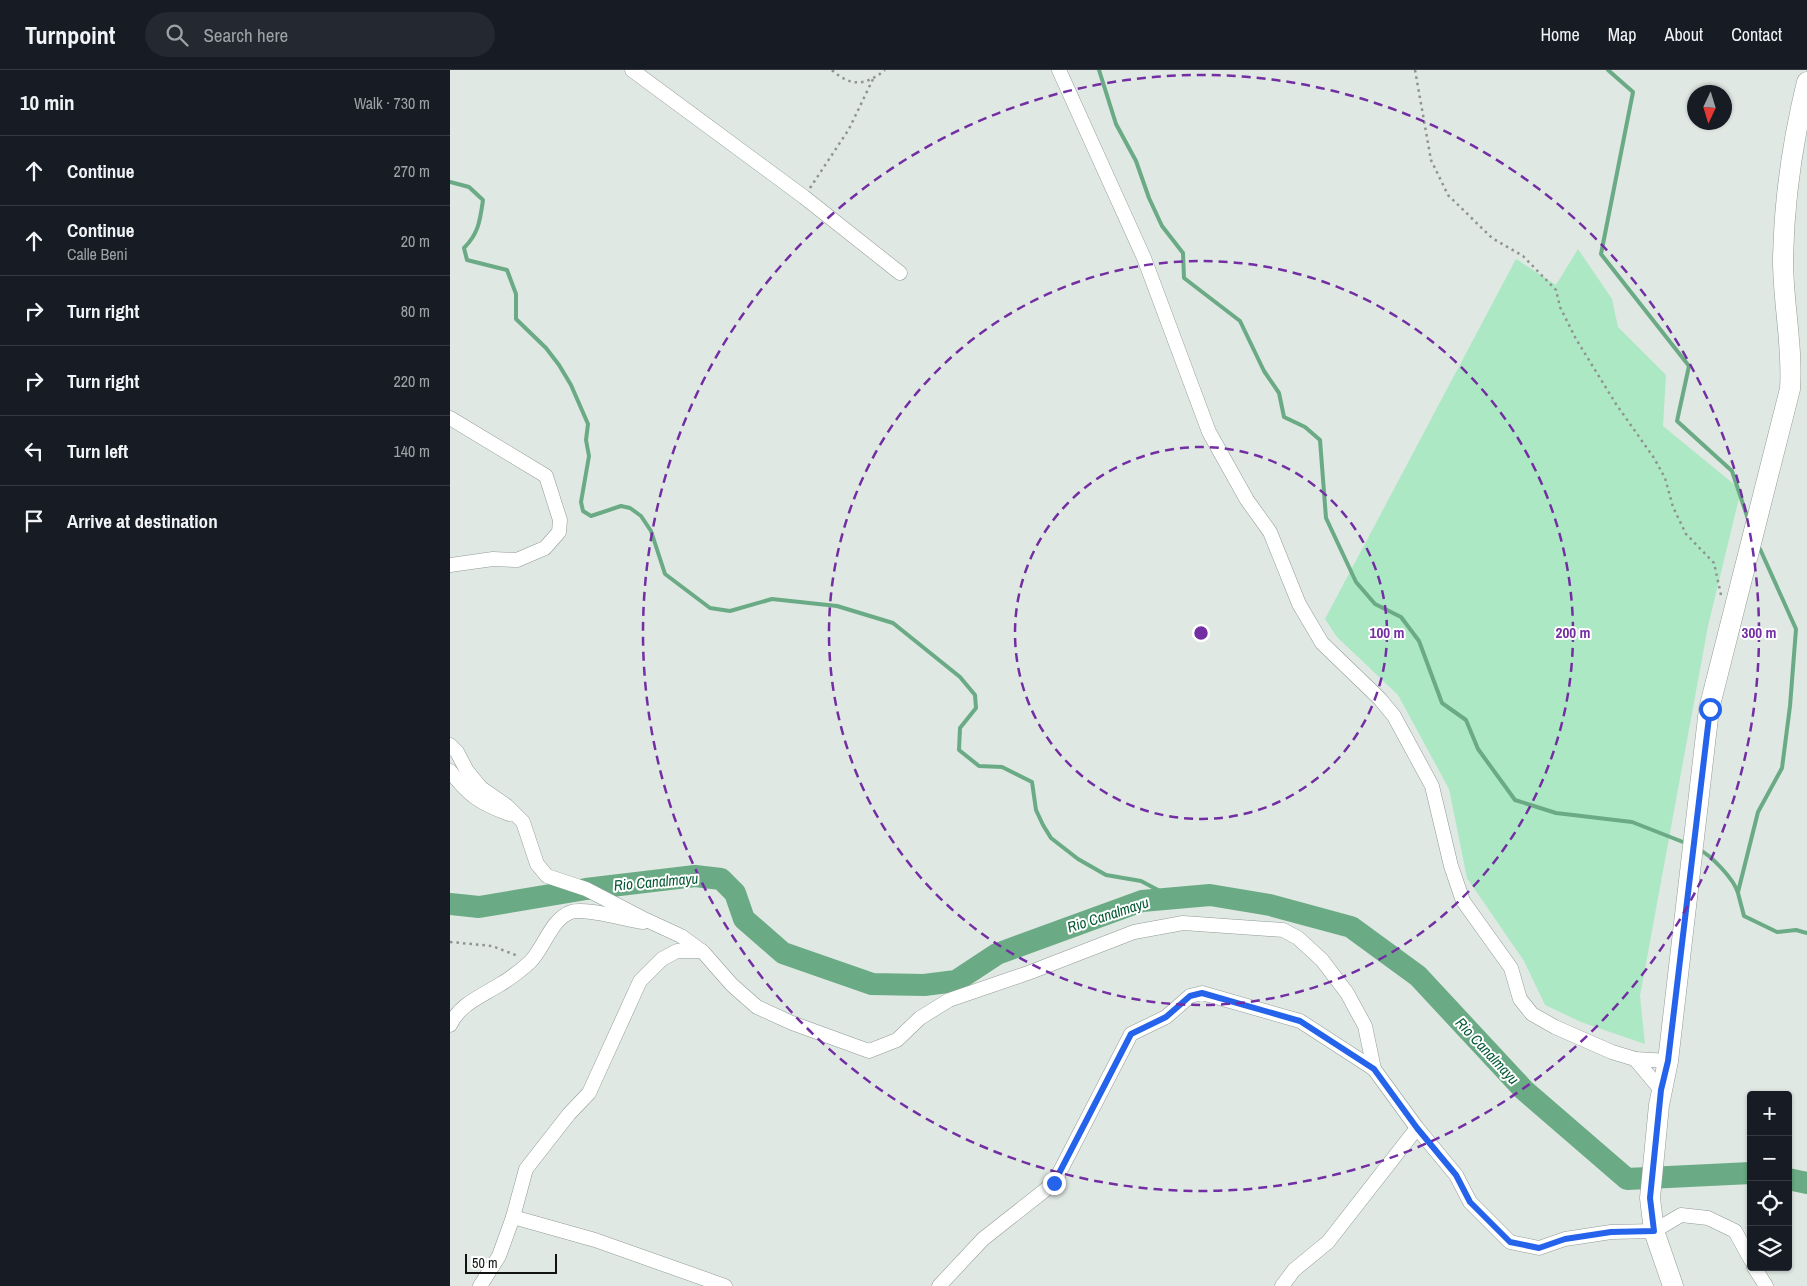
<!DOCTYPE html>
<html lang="en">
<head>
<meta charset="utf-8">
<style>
  body { margin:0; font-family:"Archivo Narrow",sans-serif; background:#242831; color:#f1f3f6 }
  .controls { position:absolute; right:15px; bottom:15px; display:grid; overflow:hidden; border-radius:5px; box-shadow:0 1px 4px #0004 }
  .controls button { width:45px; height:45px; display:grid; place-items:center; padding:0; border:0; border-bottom:1px solid #363941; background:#171b24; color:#f1f3f6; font:25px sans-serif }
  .compass { position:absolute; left:1237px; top:15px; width:45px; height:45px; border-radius:50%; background:#171b24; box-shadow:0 1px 4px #0004; rotate:184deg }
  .scale { position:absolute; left:15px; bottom:12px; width:92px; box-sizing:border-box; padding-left:5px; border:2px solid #101311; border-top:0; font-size:14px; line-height:18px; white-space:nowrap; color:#101311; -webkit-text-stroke:4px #fff; paint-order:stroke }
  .stop { position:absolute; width:15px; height:15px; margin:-11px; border:4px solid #2563eb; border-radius:50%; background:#fff }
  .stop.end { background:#2563eb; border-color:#fff; box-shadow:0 1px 5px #0008 }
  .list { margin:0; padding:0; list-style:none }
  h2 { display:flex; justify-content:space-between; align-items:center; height:65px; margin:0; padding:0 20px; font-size:21px }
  h2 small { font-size:16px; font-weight:400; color:#9ea1a6 }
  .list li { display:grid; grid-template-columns:32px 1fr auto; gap:15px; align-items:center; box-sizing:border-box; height:70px; padding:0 20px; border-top:1px solid #363941 }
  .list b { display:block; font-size:19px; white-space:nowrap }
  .list p { margin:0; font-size:16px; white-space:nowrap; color:#9ea1a6 }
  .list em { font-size:16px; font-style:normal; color:#9ea1a6 }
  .icon { flex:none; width:28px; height:28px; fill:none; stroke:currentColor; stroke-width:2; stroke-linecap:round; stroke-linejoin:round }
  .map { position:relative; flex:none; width:1357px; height:1216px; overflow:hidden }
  header { display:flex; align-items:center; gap:30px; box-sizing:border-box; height:70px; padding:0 25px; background:#171b24; border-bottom:1px solid #363941 }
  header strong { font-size:24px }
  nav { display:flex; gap:28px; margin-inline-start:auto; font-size:18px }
  .search { width:350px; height:45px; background:#242831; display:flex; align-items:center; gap:12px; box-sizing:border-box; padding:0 18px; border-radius:28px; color:#9ea1a6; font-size:19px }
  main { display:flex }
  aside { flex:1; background:#171b24 }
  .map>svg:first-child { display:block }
  .green { fill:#ade8c4 }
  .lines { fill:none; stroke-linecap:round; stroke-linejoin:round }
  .stream { stroke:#6aab85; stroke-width:4 }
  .river { stroke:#6aab85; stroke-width:22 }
  .street-casing { stroke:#939b96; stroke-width:15 }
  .secondary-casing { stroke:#939b96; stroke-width:21 }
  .path { stroke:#8e9490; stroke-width:2.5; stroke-dasharray:2.5 4; stroke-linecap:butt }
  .street { stroke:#fff; stroke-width:14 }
  .secondary { stroke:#fff; stroke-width:20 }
  .route { stroke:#2563eb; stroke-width:6 }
  .ring { fill:none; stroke:#722ea2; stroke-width:2.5; stroke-dasharray:9 6 }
  .labels { text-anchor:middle; stroke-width:4; stroke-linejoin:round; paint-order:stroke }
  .water-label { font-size:15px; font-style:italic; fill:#055935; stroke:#fff }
  .centre { fill:#722ea2; stroke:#fff; stroke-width:2.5 }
  .ring-label { font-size:15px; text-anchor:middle; font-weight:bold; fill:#722ea2; stroke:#fff; stroke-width:4; stroke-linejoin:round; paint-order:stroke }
</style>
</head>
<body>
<header>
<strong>Turnpoint</strong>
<div class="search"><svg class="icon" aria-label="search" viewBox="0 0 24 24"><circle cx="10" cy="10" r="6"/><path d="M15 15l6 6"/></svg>Search here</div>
<nav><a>Home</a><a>Map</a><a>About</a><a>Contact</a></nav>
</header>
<main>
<aside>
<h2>10 min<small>Walk · 730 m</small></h2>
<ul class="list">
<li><svg class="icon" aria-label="ahead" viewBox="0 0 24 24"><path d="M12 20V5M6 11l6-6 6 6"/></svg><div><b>Continue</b></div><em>270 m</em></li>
<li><svg class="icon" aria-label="ahead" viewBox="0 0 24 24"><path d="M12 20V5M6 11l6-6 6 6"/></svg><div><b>Continue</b><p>Calle Beni</p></div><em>20 m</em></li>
<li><svg class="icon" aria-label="right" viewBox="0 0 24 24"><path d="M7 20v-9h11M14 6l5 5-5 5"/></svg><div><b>Turn right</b></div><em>80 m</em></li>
<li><svg class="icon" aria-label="right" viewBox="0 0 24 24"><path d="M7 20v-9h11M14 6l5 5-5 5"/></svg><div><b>Turn right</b></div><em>220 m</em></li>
<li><svg class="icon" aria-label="left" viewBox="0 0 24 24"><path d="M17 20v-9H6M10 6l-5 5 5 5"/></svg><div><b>Turn left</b></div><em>140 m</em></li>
<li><svg class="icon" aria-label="arrive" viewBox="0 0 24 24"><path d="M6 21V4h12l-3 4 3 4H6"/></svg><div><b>Arrive at destination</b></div></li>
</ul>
</aside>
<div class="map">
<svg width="1357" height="1216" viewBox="0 0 1357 1216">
  <rect width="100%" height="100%" fill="#dfe8e2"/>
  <polygon class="green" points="1128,179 1162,229 1168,257 1216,305 1213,356 1291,420 1258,556 1190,926 1195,974 1131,952 1095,935 1074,891 1017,808 999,719 948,625 887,567 875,549 1066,189 1106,215"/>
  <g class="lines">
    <g class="stream">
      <polyline points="649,0 666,54 686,91 699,128 712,156 733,183 734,208 790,251 814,301 829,323 834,347 855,357 870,370 876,448 906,512 925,534 951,547 969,571 992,633 1016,650 1028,679 1065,730 1106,743 1182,752 1233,772"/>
      <polyline points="1158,0 1183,22 1151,184 1239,296 1227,351 1282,401 1299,452"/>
      <path d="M0 112 19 117 33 130C30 150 29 163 14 178L17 190 57 200 66 224V249L96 278 109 295 121 315 138 354 136 370 139 386 131 432 133 441 141 446 171 436 180 438 191 446 201 461 215 504 260 538 280 541 322 529 387 536 443 553 510 607 525 625 526 638 510 658 509 680 529 696 552 697 582 712 586 740 593 755 601 768 628 789 656 805 691 811 723 828"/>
      <path d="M1248 779C1261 785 1284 809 1288 823 1290 831 1292 838 1294 846L1327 862 1346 860 1357 863"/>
      <polyline points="1288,822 1308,742 1332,698 1340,636 1346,559 1310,479"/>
    </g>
    <g class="river">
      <polyline points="0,834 29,837 136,819 245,806 271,809 285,823 294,849 333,883 422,914 474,915 506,911 547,884 692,831 760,825 820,835 901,857 968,906 1074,1020 1177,1109 1301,1103"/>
      <polyline points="1338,1109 1357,1113"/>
    </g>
    <g class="street-casing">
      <g id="street">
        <polyline points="182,0 354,127 450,203"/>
        <polyline points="609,0 694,188 759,362 797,430 820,462 849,534 872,573 930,629 944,646 982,716 1001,796 1013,831 1061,898 1070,929 1082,944 1105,957 1162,982 1185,989 1211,1020"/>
        <polyline points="0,348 96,406 110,450 109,462 95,478 67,490 43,489 0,495"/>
        <polyline points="0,675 7,682 17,701 31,718 57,736 73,752 87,794 97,806 136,819 192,848 231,866 253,882 282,915 307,937 342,953 419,981 447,970 470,948 499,930 578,903 684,862 733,853 833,860 848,868 872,890 897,923 915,956 924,999"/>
        <path d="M0 701C19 726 30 733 59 744"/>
        <path d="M0 955C10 934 30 927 49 915 60 909 71 900 80 892 94 878 101 849 121 842 136 837 176 850 193 852"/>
        <polyline points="1185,989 1218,991"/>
        <polyline points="63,1147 145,1170 275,1216"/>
        <polyline points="1304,1197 1316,1216"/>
        <polyline points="30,1216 49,1186 63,1147 76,1099 119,1044 139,1023 190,911 212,889 227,881 252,881"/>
        <polyline points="489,1216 533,1169 604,1113 681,964 716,947 740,926 752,923 850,951 924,999 967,1058 1006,1105 1020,1132 1060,1172 1089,1178 1115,1169 1161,1162 1204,1161 1231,1145 1258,1148 1285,1161 1301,1190"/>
        <polyline points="832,1216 844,1200 878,1172 967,1058"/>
      </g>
    </g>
    <g class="secondary-casing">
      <path id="secondary" d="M1223 1216 1204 1161 1200 1128 1209 1035 1218 991 1259 639 1340 319C1343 276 1333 233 1333 190 1334 130 1343 69 1357 12"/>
    </g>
    <g class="path">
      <path d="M382 0C401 17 415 16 435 0"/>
      <polyline points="965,0 981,90 998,125 1042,168 1073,186 1106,220 1110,237 1126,269 1166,334 1204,388 1215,408 1223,437 1236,464 1264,493 1271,525"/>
      <polyline points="360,118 399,59 423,9"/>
      <polyline points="0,872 42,876 68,886"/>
    </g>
    <use href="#street" class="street"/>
    <use href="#secondary" class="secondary"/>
  </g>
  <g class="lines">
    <polyline class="route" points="604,1113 681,964 716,947 740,926 752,923 850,951 924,999 967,1058 1006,1105 1020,1132 1060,1172 1089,1178 1115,1169 1161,1162 1204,1161 1200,1128 1211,1020 1218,991 1260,639"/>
  </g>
  <g class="ring">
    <circle cx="751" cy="563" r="186"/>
    <circle cx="751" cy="563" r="372"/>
    <circle cx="751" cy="563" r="558"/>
  </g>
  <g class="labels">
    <g class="water-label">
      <text transform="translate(206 812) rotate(-5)" y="5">Rio Canalmayu</text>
      <text transform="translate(658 845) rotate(-18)" y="5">Rio Canalmayu</text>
      <text transform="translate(1037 981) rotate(47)" y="5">Rio Canalmayu</text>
    </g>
  </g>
  <circle cx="751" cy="563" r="8" class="centre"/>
  <g class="ring-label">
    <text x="937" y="568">100 m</text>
    <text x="1123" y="568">200 m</text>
    <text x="1309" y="568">300 m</text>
  </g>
</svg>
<div class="controls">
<button>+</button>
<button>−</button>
<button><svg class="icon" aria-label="locate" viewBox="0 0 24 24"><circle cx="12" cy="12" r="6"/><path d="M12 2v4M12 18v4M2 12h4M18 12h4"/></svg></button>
<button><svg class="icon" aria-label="layers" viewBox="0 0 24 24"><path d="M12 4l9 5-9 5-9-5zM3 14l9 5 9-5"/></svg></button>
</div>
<svg class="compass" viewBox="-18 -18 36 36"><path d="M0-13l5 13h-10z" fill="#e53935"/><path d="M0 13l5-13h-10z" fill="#9ea1a6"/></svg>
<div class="scale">50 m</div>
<div class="stop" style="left:1260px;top:639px"></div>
<div class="stop end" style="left:604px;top:1113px"></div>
</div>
</main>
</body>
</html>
